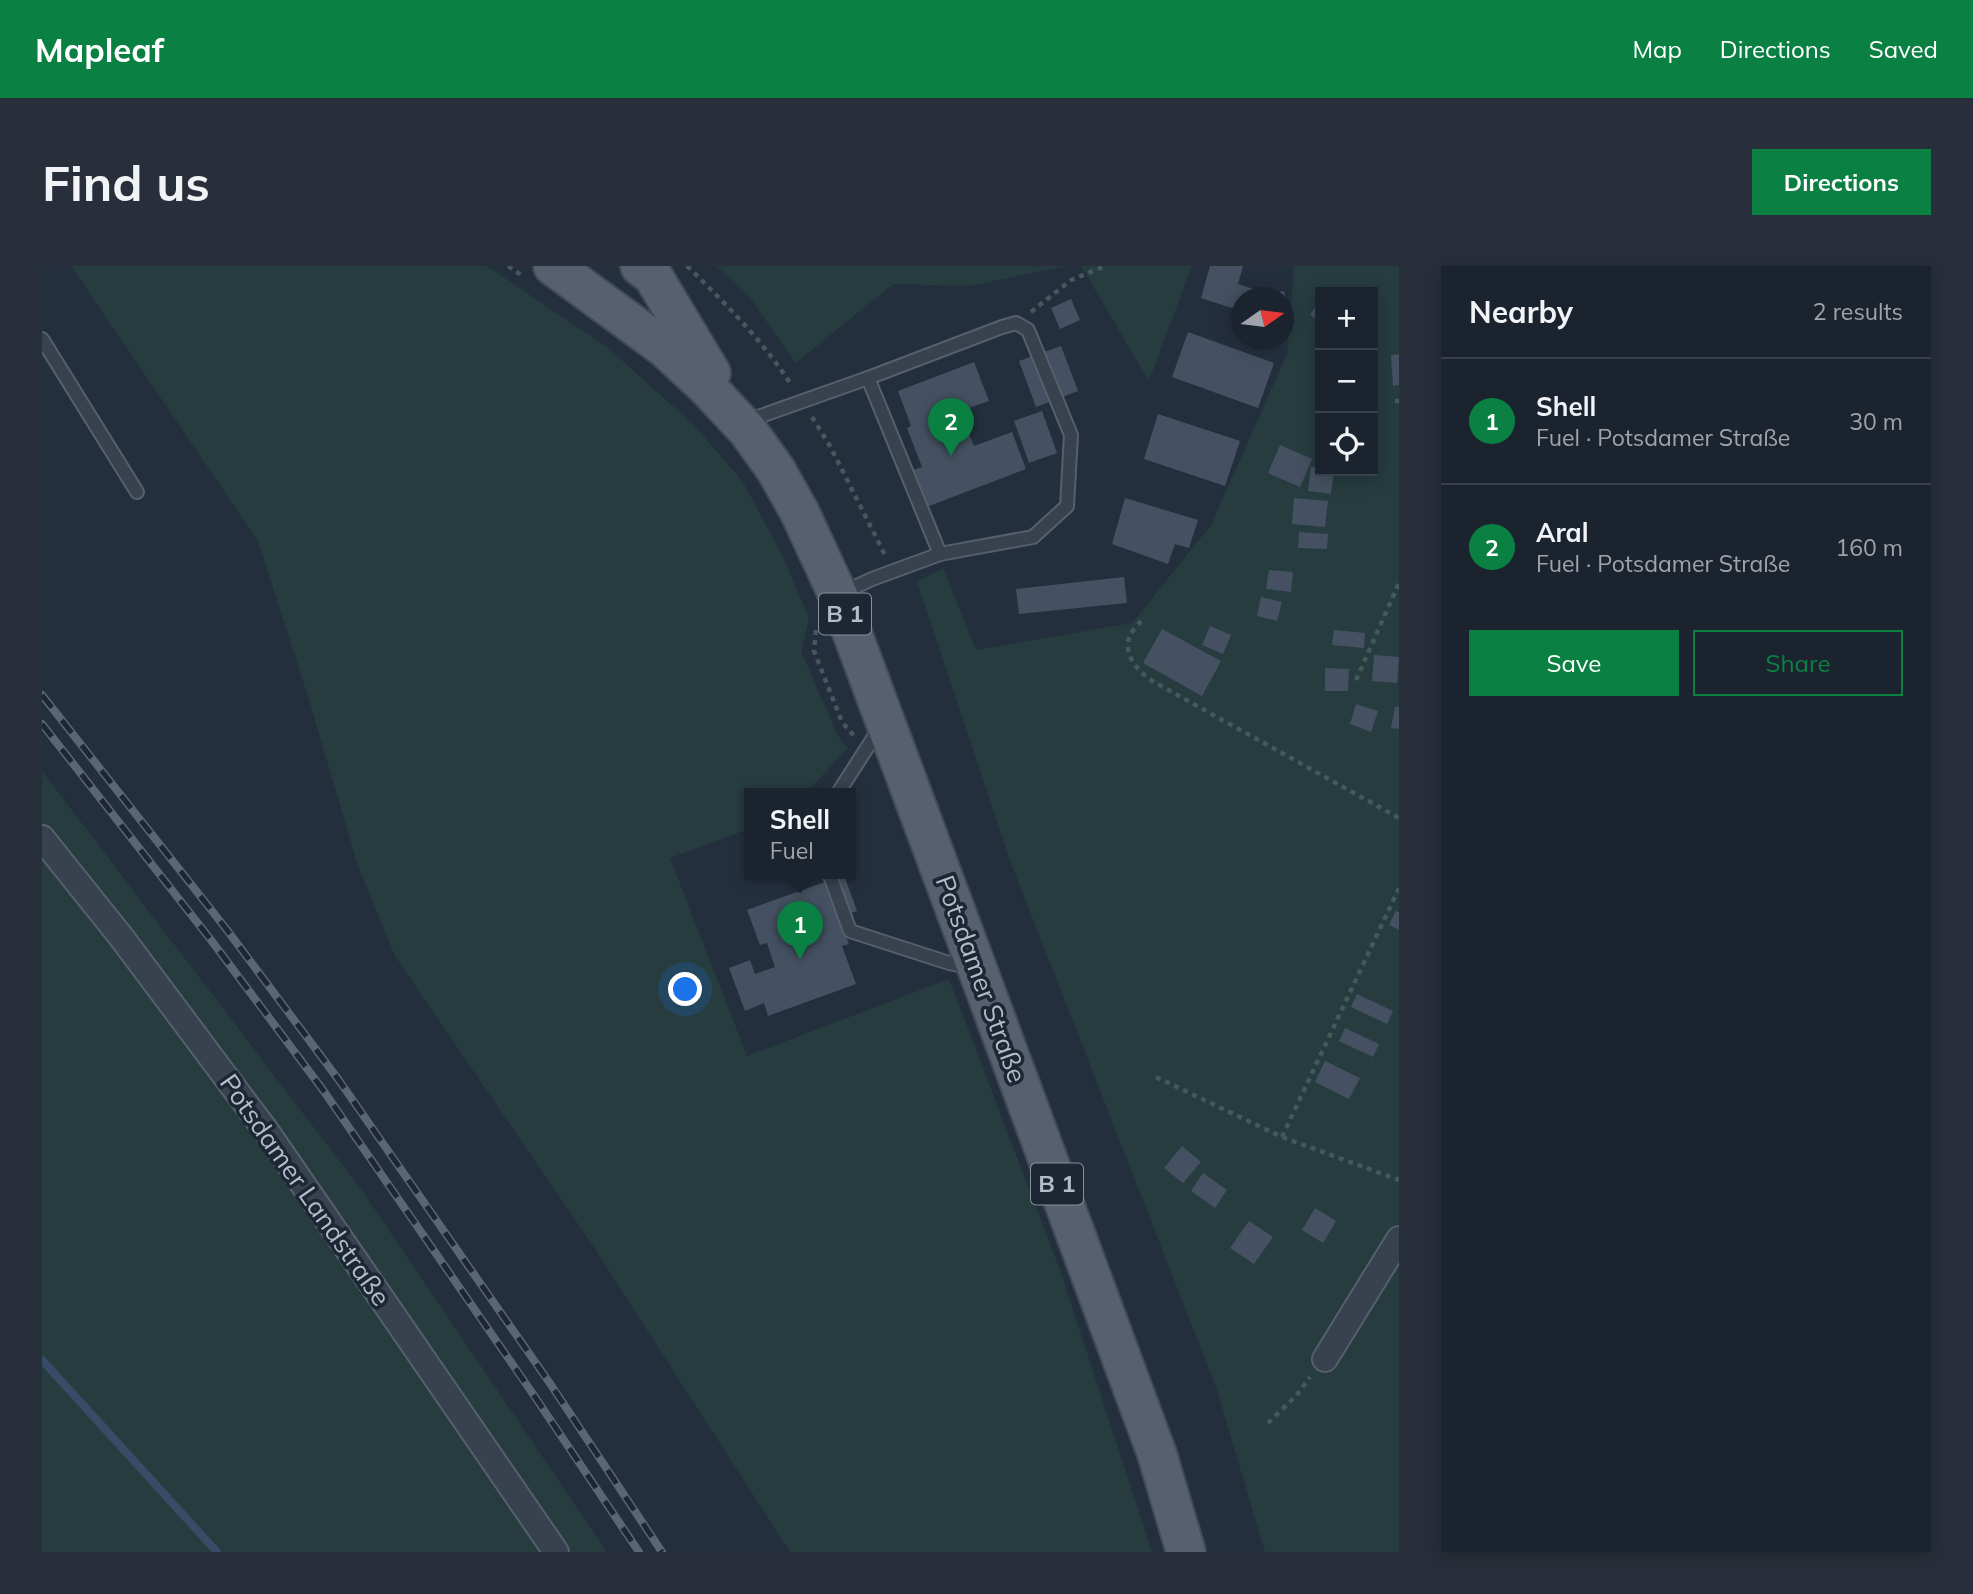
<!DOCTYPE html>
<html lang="en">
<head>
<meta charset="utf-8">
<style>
  body { margin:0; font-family:Mulish,sans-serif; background:#282f3a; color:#f1f3f6 }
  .controls { position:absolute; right:21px; top:21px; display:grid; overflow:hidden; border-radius:0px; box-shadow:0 4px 18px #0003 }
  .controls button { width:63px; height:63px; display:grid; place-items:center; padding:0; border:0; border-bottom:2px solid #39404a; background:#1b232e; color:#f1f3f6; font:35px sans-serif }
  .compass { position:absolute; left:1189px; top:21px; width:63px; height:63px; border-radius:50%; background:#1b232e; box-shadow:0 4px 18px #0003; rotate:76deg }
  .you { position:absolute; left:644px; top:724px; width:24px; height:24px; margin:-18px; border:5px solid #fff; border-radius:50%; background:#1a73e8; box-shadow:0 0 0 10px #1a73e833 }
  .badge { display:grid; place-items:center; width:46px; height:46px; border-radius:50%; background:#0b8043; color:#fff; font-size:23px; font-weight:700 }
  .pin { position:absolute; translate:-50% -58px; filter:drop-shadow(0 2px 4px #0008) }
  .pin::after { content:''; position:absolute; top:37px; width:24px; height:21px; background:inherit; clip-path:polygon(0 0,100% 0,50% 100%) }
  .popup { position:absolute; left:702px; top:522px; width:112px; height:91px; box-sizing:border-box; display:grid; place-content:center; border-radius:0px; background:#1b232e; filter:drop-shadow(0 2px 5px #0005); font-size:23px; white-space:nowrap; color:#a0a4aa }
  .popup b { font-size:26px; color:#f1f3f6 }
  .popup::after { content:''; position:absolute; left:50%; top:100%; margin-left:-14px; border:14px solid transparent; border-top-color:#1b232e }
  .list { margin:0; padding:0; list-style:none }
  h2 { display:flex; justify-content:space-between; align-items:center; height:91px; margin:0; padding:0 28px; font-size:30px }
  h2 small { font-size:23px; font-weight:400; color:#a0a4aa }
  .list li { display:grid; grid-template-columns:46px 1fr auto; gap:21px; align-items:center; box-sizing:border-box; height:126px; padding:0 28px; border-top:2px solid #39404a }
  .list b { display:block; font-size:26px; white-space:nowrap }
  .list p { margin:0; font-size:23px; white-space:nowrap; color:#a0a4aa }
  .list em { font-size:23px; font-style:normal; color:#a0a4aa }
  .actions { display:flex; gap:14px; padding:21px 28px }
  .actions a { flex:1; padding:16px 0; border:2px solid #0b8043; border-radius:0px; text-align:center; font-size:24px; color:#0b8043 }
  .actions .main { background:#0b8043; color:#fff }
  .icon { flex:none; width:38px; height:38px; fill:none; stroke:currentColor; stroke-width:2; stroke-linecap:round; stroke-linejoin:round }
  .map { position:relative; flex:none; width:1357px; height:1286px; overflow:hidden; border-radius:0px }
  header { display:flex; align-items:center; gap:42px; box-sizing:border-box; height:98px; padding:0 35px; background:#0b8043; color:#fff }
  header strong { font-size:33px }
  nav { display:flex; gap:38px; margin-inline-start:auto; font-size:24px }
  .intro { display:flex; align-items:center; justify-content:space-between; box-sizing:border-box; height:168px; padding:0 42px }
  h1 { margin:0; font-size:49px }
  .button { padding:18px 32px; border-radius:0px; background:#0b8043; color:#fff; font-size:24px; font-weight:700 }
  main { display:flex; gap:42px; padding:0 42px }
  aside { flex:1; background:#1b232e; border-radius:0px; box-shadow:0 4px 18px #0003 }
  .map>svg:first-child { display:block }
  .green { fill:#263c3f; fill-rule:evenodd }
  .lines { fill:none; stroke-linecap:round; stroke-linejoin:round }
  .stream { stroke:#394c67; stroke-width:8 }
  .building { fill:#455162 }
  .service-casing { stroke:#565f6c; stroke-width:16 }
  .minor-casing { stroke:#565f6c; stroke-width:28 }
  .primary-casing { stroke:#414a57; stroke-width:42 }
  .path { stroke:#44595c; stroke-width:4.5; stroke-dasharray:5 5; stroke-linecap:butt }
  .service { stroke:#38414e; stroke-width:12 }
  .minor { stroke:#38414e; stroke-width:24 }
  .primary { stroke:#56606e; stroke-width:38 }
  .rail-casing { stroke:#5a6575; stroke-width:8 }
  .rail { stroke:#1d2633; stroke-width:5; stroke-dasharray:16; stroke-linecap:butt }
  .labels { text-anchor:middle; stroke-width:7; stroke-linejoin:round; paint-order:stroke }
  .shield { fill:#1d2633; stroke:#878f9c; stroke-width:2 }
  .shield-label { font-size:24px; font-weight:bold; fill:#b4bcc9 }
  .street-label { font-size:26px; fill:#b4bcc9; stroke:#1d2633 }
</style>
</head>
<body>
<header>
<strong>Mapleaf</strong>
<nav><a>Map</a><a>Directions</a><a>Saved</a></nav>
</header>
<div class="intro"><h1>Find us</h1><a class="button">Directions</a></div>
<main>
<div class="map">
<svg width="1357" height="1286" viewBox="0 0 1357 1286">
  <rect width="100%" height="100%" fill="#242f3e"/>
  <g class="green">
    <polygon points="29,0 445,0 565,81 652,159 701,216 741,291 767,352 759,385 796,470 806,482 764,527 707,527 707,563 628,592 705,790 907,713 1018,1004 1110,1286 748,1286 549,977 353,690 316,600 267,434 216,275"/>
    <polygon points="674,0 1025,0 926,20 851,18 754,97 706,29"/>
    <polygon points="1039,0 1150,0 1107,115"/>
    <path d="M1252 0H1357V1286H1223L1174 1121 969 597 875 316 901 302 934 384 1090 357 1169 259 1245 88ZM1278 26H1331V205H1278Z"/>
    <polygon points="0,505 321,926 565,1286 0,1286"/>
  </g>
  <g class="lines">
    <polyline class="stream" points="0,1094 175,1286"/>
  </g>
  <g class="building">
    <polygon points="1168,0 1201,0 1196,18 1215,24 1213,32 1199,32 1199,45 1159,32"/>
    <polygon points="1242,25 1248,53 1241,54 1241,32 1225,32 1225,28"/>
    <polygon points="1029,33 1038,54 1018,63 1009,42"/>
    <polygon points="1278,33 1278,56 1268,49"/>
    <polygon points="1146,66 1232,97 1216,142 1130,111"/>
    <polygon points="1019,80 1036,125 994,141 977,95"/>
    <polygon points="1357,88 1357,119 1351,120 1349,89"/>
    <polygon points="932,96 947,135 918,145 932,180 970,166 984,203 882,242 868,205 880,201 865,162 869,160 856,125"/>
    <polygon points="1000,145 1015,187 987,197 972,155"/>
    <polygon points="1116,148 1198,175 1183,220 1102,193"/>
    <polygon points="1277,175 1278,175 1278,197 1273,196"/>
    <polygon points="1238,179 1270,193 1258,221 1226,207"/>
    <polygon points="1269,201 1278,202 1278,205 1292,205 1289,228 1266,225"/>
    <polygon points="1083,232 1156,254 1147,282 1133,278 1126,298 1070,278"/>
    <polygon points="1252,232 1286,235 1283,261 1250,258"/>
    <polygon points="1257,266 1286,268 1285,283 1256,282"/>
    <polygon points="1227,304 1251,306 1249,326 1224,323"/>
    <polygon points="1082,311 1085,337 977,348 974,323"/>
    <polygon points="1219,331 1240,336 1235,355 1215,350"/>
    <polygon points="1168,360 1189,369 1181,388 1160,379"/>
    <polygon points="1120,363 1179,395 1160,430 1101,397"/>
    <polygon points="1292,364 1323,367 1322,382 1290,379"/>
    <polygon points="1332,389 1357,391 1355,417 1330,415"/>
    <polygon points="1283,402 1307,403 1306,425 1283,425"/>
    <polygon points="1314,438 1336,445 1329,466 1308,458"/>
    <polygon points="1353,441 1357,441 1357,463 1349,462"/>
    <polygon points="802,609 815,645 797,651 807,678 800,680 814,718 726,750 722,737 703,745 687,702 708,694 713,708 733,701 725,677 718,679 705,644"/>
    <polygon points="1354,645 1357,646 1357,664 1347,659"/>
    <polygon points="1315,728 1351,745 1345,758 1309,741"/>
    <polygon points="1303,762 1337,778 1331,791 1297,775"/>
    <polygon points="1283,795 1318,812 1307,833 1273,816"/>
    <polygon points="1140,880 1159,896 1141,917 1122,902"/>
    <polygon points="1161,907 1185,924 1173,942 1149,925"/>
    <polygon points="1273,942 1294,955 1281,977 1260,964"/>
    <polygon points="1207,955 1231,971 1212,998 1188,982"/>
  </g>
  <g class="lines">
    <g class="service-casing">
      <g id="service">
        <polyline points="0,73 95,226"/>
        <polyline points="826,112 960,61 974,57 986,64 1029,169 1025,240 991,271 898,288"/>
        <polyline points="702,156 826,112 898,288 830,313 800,327"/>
        <polyline points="796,527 839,460"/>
        <polyline points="787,607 808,665 907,697 927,701"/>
      </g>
    </g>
    <g class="minor-casing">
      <g id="minor">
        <polyline points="0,572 80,672 225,866 514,1286"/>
        <polyline points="1283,1093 1357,973"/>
      </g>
    </g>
    <g class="primary-casing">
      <g id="primary">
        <polyline points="511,0 623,82 665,121 706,165 734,204 758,247 796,329 935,702 1115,1188 1144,1286"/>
        <polyline points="598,0 611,10 669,107"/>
      </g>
    </g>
    <g class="path">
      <polyline points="466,0 482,11"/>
      <path d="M645 0C683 37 721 75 750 120"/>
      <polyline points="989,46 1029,14 1063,0"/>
      <polyline points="1353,135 1357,135"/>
      <polyline points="770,151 788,180 843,289"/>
      <path d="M1099 355C1096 359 1090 365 1088 369 1080 390 1097 406 1112 416L1357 552"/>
      <polyline points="774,364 772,385 800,456 813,471"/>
      <polyline points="1314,414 1357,317"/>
      <polyline points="1114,811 1240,871 1357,914"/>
      <polyline points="1240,871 1357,622"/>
      <polyline points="1226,1157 1254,1130 1268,1111"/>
    </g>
    <use href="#service" class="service"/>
    <use href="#minor" class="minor"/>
    <use href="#primary" class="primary"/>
    <g class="rail-casing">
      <g id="rail">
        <polyline points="0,429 185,664 296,813 507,1116 620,1286"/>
        <polyline points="0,458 169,674 281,824 491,1128 597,1286"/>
      </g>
    </g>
    <use href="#rail" class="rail"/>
  </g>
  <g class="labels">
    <g class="shield">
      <rect x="777" y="327.5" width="52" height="41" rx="5"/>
      <rect x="989" y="897.5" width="52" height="41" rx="5"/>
    </g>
    <g class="shield-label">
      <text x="803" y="356">B 1</text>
      <text x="1015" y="926">B 1</text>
    </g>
    <g class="street-label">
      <text transform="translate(939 713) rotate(70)" y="9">Potsdamer Straße</text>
      <text transform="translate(263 924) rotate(55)" y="9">Potsdamer Landstraße</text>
    </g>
  </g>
</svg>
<div class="controls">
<button>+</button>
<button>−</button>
<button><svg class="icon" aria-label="locate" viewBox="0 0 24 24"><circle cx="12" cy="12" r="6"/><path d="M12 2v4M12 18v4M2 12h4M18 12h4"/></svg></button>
</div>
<svg class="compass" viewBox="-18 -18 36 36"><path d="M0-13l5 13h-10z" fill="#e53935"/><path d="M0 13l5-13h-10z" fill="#a0a4aa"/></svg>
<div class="you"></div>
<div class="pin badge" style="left:758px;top:693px">1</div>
<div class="popup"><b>Shell</b>Fuel</div>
<div class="pin badge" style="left:909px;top:190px">2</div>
</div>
<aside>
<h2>Nearby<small>2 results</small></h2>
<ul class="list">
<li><span class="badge">1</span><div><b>Shell</b><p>Fuel · Potsdamer Straße</p></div><em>30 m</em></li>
<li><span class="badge">2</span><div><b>Aral</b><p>Fuel · Potsdamer Straße</p></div><em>160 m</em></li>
</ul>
<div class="actions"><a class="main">Save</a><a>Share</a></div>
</aside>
</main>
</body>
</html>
